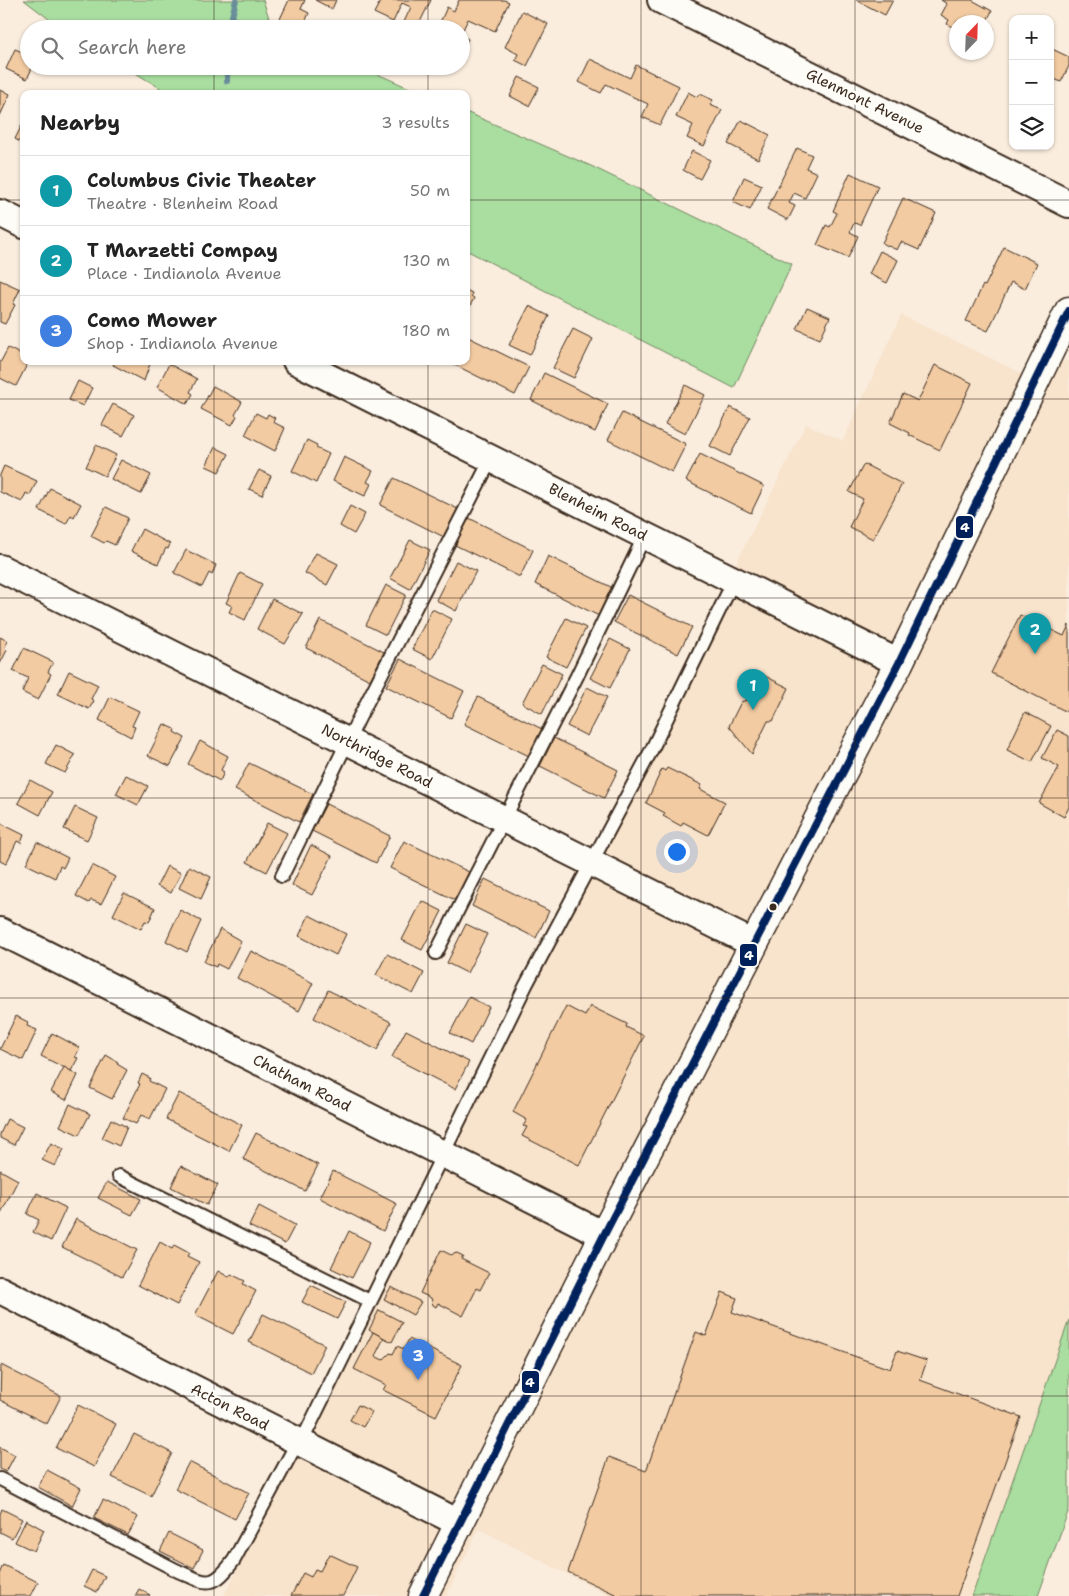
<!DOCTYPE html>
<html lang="en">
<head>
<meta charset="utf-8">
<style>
  body { margin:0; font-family:"Shantell Sans",sans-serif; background:#f2f2f2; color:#222 }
  .controls { position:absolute; right:15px; top:15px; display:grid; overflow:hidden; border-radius:10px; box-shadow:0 1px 4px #0004 }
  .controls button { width:45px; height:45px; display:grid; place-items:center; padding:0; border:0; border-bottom:1px solid #e0e0e0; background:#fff; color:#222; font:25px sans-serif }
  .compass { position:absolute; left:949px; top:15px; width:45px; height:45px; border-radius:50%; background:#fff; box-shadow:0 1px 4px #0004; rotate:23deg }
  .you { position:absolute; left:676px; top:851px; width:18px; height:18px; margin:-12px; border:4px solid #fff; border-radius:50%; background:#1a73e8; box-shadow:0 0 0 8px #1a73e833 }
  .badge { display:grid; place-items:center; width:32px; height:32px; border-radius:50%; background:#0f766e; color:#fff; font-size:16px; font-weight:700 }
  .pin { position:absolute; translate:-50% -41px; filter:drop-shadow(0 1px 2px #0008) }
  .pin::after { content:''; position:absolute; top:26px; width:18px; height:15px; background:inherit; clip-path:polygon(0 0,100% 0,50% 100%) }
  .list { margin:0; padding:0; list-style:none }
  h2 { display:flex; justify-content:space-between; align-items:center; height:65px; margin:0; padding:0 20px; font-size:21px }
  h2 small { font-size:16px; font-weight:400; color:#767676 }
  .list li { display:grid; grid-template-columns:32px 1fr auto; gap:15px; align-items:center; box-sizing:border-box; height:70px; padding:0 20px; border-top:1px solid #e0e0e0 }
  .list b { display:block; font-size:19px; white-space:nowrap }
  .list p { margin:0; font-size:16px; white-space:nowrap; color:#767676 }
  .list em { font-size:16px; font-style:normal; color:#767676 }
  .icon { flex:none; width:28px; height:28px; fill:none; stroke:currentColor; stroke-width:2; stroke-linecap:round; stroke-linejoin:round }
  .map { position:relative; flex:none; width:1069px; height:1596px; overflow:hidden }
  .search { position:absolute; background:#fff; box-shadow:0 1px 4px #0004; left:20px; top:20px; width:450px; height:55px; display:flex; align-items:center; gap:12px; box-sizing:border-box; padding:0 18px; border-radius:28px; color:#767676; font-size:19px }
  .panel { position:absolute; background:#fff; box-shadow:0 1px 4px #0004; left:20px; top:90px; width:450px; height:275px; border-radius:10px }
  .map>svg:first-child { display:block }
  .built { fill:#f8e3cc }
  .green { fill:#a9dea0; stroke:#72845f }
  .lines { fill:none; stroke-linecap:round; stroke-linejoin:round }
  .stream { stroke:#6b8e9a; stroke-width:6 }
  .building { fill:#f2cba2; stroke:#3b2a1e }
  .lane-casing { stroke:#3b2a1e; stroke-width:16 }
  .street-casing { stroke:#3b2a1e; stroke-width:30 }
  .primary-casing { stroke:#3b2a1e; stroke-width:31 }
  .lane { stroke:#fdfcf7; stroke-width:12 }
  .street { stroke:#fdfcf7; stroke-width:26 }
  .primary { stroke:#fdfcf7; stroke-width:28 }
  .bus-1-casing { stroke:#fdfcf7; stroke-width:11 }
  .bus-1 { stroke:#00205b; stroke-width:8 }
  .grid { fill:none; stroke:#3b2a1e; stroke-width:1; stroke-opacity:0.55 }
  .bus-dot { fill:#3b2a1e; stroke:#fdfcf7; stroke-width:2 }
  .labels { text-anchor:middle; stroke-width:5; stroke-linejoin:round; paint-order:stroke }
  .street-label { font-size:15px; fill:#3b2a1e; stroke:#fdfcf7 }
  .line-badge { stroke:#fdfcf7; stroke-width:2 }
  .badge-label { font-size:14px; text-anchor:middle; font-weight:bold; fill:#fff }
</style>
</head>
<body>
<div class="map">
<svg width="1069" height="1596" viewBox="0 0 1069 1596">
  <rect width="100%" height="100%" fill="#faedde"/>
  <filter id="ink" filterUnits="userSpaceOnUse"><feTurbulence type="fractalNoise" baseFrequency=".02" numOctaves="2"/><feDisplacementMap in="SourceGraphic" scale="10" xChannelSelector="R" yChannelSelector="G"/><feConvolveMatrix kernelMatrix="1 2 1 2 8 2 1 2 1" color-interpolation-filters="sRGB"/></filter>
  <g filter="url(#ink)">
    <polygon class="built" points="901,315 1031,378 1069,359 1069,1320 972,1596 610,1596 479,1529 446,1596 224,1596 303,1442 440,1154 806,424 843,441"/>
    <g class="green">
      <polygon points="24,0 263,0 270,21 284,29 62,29"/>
      <polygon points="124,66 359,66 423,94 170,94"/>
      <polygon points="466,112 591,166 792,264 734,388 466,250"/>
      <polygon points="1069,1320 1069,1509 1038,1596 972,1596"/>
    </g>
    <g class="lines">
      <g class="stream">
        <polyline points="229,29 236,0"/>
        <polyline points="227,66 227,81"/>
      </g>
    </g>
    <g class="building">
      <polygon points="289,0 305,0 301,9 309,13 302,29 295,29 279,21"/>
      <polygon points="315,0 336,0 332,9"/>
      <polygon points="381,0 431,0 417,28 404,22 411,7 402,3 393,22 374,13"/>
      <polygon points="459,0 504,0 509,2 495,31 468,19 461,34 461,29 442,29 438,27 447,7 454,11"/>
      <polygon points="856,0 893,0 885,15"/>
      <polygon points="941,0 972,0 992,11 986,22 956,22 956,29 947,24 949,20 941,15 947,4"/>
      <polygon points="522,11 548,24 527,66 515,60 518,54 505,47"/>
      <polygon points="986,24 994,29 987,42 986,42"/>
      <polygon points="461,36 468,39 461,55"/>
      <polygon points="1050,48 1069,57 1069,66 1061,82 1050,77"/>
      <polygon points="15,49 29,55 29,66 33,66 27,79 6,69"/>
      <polygon points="590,59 630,78 636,65 679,86 660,125 642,117 648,104 606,84 601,93 579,82"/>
      <polygon points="519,77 539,87 529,106 510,96"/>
      <polygon points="0,90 10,94 0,116"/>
      <polygon points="688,92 697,97 700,94 713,100 710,105 722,110 704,146 687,138 693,125 676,117"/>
      <polygon points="741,120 770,135 758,159 728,144"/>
      <polygon points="24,121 24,144 15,139"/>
      <polygon points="797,148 812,155 806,168 817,173 805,198 794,193 789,203 795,206 788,220 767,209"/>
      <polygon points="692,151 710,160 700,179 683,170"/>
      <polygon points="850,173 878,186 860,225 854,223 850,232 858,236 848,258 817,245 826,225 830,227 837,213 833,211"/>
      <polygon points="744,177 762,185 750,210 733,202"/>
      <polygon points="903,198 936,213 919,250 901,242 897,250 882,243"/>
      <polygon points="1004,247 1037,263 1025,289 1011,282 988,331 966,321 983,285 985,286"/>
      <polygon points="880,251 898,260 887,283 869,274"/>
      <polygon points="0,280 20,289 13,304 15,305 5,324 0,322"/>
      <polygon points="466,290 472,293 471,296 474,298 466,314"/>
      <polygon points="529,306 549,316 530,355 509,345"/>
      <polygon points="807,307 830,317 820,339 797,329"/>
      <polygon points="573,329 593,339 574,378 553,368"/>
      <polygon points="466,336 529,367 515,395 451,363 452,361 466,361"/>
      <polygon points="8,348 24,356 24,361 29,361 16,386 0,378 0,363"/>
      <polygon points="115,361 151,361 144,381 113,365"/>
      <polygon points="169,364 197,379 190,392 193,394 187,404 157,387"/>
      <polygon points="935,365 972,383 940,450 909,435 910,433 890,423 903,394 918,401"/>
      <polygon points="544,373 608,404 595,432 531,400"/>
      <polygon points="78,381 92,388 83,406 69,400"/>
      <polygon points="685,385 705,395 685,434 665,424"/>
      <polygon points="213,386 242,402 235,415 237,416 232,425 201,409"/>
      <polygon points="113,404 134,415 123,436 102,425"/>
      <polygon points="730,407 750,417 730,456 710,446"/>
      <polygon points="256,413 266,418 268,414 275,418 273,422 285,428 275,451 245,435"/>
      <polygon points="622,413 686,444 672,472 608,440"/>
      <polygon points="307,440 317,445 316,448 329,454 316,483 292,471"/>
      <polygon points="96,445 116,455 105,476 86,467"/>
      <polygon points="215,447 229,454 219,472 206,466"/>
      <polygon points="700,454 764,486 751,513 686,481"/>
      <polygon points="344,457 373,471 367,482 371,484 365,496 333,481"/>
      <polygon points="121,460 151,475 141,494 111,479"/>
      <polygon points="864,464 902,484 873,539 849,527 863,499 849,492"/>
      <polygon points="4,466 37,481 30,495 26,493 22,502 0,492 0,475"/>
      <polygon points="259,470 271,476 262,495 249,489"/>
      <polygon points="394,478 458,509 444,537 380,505"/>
      <polygon points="50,488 81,504 74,517 71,515 66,524 39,510"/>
      <polygon points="350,506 365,514 354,534 340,526"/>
      <polygon points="106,507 128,518 115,545 106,541 104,543 91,536"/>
      <polygon points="469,518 533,550 520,577 455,545"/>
      <polygon points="142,529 170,544 168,549 166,548 158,564 131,551"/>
      <polygon points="410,540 430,550 410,589 390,578"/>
      <polygon points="186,550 216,565 212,575 209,573 202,587 174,573"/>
      <polygon points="316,553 338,564 327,585 305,573"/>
      <polygon points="548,556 613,588 599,616 535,584"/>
      <polygon points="456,561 476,571 456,611 436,600"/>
      <polygon points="240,573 262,584 245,620 229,612 232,606 226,603"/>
      <polygon points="386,585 406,595 386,635 366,625"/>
      <polygon points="628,595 692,627 678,654 614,622"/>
      <polygon points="272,599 303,614 285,644 257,629"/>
      <polygon points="432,609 452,619 432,659 412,649"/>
      <polygon points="1020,615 1064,636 1069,625 1069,713 991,673"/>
      <polygon points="566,618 586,628 566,667 546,657"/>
      <polygon points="320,620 384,652 370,680 306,648"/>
      <polygon points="0,637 8,641 4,649 7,650 0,664"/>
      <polygon points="610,639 630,649 610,688 590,678"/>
      <polygon points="24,648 53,662 48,672 51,674 38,700 22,692 28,678 13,671"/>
      <polygon points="400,659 464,691 451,718 386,686"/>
      <polygon points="542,664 562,674 542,714 522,703"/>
      <polygon points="69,671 98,685 91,699 94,701 89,709 58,694"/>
      <polygon points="761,674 789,688 773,721 768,721 752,754 729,726 741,702 749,699"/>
      <polygon points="587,687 607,697 587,736 567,726"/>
      <polygon points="110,697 139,711 132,726 135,727 131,737 99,720"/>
      <polygon points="478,697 542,729 529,756 464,724"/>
      <polygon points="1025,712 1051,726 1032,762 1007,750"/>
      <polygon points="164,724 175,729 174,732 185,738 170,766 148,756"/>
      <polygon points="1057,730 1069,736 1069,807 1064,817 1039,803 1059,767 1042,758"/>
      <polygon points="554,738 618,770 604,798 540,766"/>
      <polygon points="200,741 228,756 221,770 224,772 220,781 188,764"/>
      <polygon points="56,745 75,755 65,773 46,764"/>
      <polygon points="249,763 313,794 299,822 235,790"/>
      <polygon points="667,768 702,785 700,789 725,802 708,835 683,822 681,826 663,816 665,813 646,803 662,769 665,771"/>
      <polygon points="126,775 148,786 138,805 116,794"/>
      <polygon points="30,780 52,792 40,815 18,803"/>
      <polygon points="326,804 390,836 376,863 312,831"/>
      <polygon points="75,807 98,818 87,840 64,829"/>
      <polygon points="0,823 24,835 21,843 17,841 6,864 0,861"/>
      <polygon points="267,823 287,833 267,872 247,862"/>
      <polygon points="404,841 469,872 455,900 390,868"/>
      <polygon points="37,842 68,858 63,868 60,866 55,878 26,864"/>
      <polygon points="311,845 332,856 312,895 292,885"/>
      <polygon points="92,865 115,877 101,904 91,900 89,903 76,896"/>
      <polygon points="167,866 181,873 171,893 157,886"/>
      <polygon points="189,866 211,877 201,899 179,888"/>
      <polygon points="485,879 549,911 536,938 472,906"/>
      <polygon points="124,893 155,908 149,922 145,921 141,929 113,915"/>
      <polygon points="422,901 442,911 422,950 402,940"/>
      <polygon points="180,910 201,921 187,952 166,941"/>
      <polygon points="309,915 346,934 336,955 299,936"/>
      <polygon points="466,924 487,934 467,973 447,963"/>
      <polygon points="220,929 241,941 227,969 217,964 216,967 204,962"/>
      <polygon points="251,951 313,983 299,1011 237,978"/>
      <polygon points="387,954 424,973 413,994 376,975"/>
      <polygon points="328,990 391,1022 377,1050 314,1018"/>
      <polygon points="469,997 489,1007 471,1044 450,1033"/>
      <polygon points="566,1006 585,1016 590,1006 627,1024 626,1027 644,1036 579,1165 522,1136 527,1127 523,1126 527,1120 513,1112"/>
      <polygon points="16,1016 28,1022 27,1026 37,1030 23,1060 0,1049"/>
      <polygon points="406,1030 469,1062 455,1089 392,1057"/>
      <polygon points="52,1033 80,1048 75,1057 78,1058 71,1071 41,1056"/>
      <polygon points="106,1055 118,1062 117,1064 127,1070 112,1099 90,1088"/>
      <polygon points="64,1067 78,1075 66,1100 51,1092"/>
      <polygon points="142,1074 150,1078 149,1081 165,1089 150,1119 141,1115 136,1124 123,1118 140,1084 138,1083"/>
      <polygon points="179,1093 242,1125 229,1151 166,1119"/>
      <polygon points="70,1104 90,1114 79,1135 60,1126"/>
      <polygon points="7,1119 23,1127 14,1145 0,1138 0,1134"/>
      <polygon points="111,1119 127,1127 119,1146 102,1138"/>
      <polygon points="256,1133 318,1165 305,1191 243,1159"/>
      <polygon points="51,1143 64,1149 55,1166 42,1160"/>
      <polygon points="181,1166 218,1185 207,1205 171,1187"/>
      <polygon points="0,1170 18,1180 0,1215"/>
      <polygon points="333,1171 397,1204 383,1231 320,1198"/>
      <polygon points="107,1182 141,1199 132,1215 98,1198"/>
      <polygon points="37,1193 66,1208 51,1241 33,1232 39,1220 27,1214"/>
      <polygon points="259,1206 295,1225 285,1244 249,1226"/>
      <polygon points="76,1219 137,1250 122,1277 62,1247"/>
      <polygon points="349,1231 370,1242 352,1278 331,1268"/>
      <polygon points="160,1242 172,1249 174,1245 189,1253 187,1256 199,1262 177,1305 138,1285"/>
      <polygon points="441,1250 451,1255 457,1253 463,1256 461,1259 489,1273 480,1290 477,1288 463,1316 438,1303 436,1307 433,1305 431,1298 420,1293"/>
      <polygon points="218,1271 229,1277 231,1274 245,1281 243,1284 256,1291 233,1334 195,1315"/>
      <polygon points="311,1285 346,1302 337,1319 302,1302"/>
      <polygon points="391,1287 421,1302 413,1315 384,1299"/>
      <polygon points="722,1292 737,1298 732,1312 890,1369 897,1351 927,1361 920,1380 1021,1417 957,1596 619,1596 568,1572 609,1457 646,1471 696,1332 706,1336"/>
      <polygon points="379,1310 402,1322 392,1342 369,1330"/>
      <polygon points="263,1314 325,1345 311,1373 249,1342"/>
      <polygon points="373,1332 384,1338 375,1356 383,1360 390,1353 393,1354 397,1346 404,1349 409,1339 462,1365 436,1416 383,1390 386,1385 354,1369"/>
      <polygon points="1,1365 61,1396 47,1424 0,1400"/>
      <polygon points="78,1405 116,1424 94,1467 56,1448"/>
      <polygon points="358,1405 372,1412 363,1427 350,1420"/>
      <polygon points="134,1434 172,1453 151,1496 112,1477"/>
      <polygon points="0,1447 15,1455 6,1472 0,1469"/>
      <polygon points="189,1462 249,1493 235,1519 175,1489"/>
      <polygon points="47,1470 81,1488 72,1506 38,1487"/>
      <polygon points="103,1500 138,1517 128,1535 94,1518"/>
      <polygon points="2,1509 22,1519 12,1538 0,1532 0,1514"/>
      <polygon points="26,1520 44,1530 34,1551 15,1542"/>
      <polygon points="169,1533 203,1550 194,1568 160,1551"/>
      <polygon points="329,1554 357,1567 343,1596 291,1596 303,1573 311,1577 315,1569 320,1571"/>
      <polygon points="3,1565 38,1582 31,1596 0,1596 0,1572"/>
      <polygon points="92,1570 105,1576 97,1592 84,1586"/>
      <polygon points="139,1589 150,1595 149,1596 135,1596"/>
    </g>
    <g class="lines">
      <g class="lane-casing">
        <g id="lane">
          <polyline points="282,876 358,720 491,459"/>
          <polyline points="436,953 577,676 645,535"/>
          <polyline points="119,1176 370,1301"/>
          <polyline points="301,1443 526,985 651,751 734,580"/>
          <path d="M0 1479 176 1570C207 1584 212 1590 234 1560L298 1441"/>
        </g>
      </g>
      <g class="street-casing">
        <g id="street">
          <polyline points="661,0 1069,204"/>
          <polyline points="0,213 24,225"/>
          <polyline points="296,361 899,663"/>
          <polyline points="0,568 754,944"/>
          <polyline points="0,931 604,1235"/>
          <polyline points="0,1290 459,1523"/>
        </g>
      </g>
      <g class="primary-casing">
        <polyline id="primary" points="423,1596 604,1235 899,663 1069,311"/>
      </g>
      <use href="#lane" class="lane"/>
      <use href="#street" class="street"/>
      <use href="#primary" class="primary"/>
      <g class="bus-1-casing">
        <polyline id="bus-1" points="423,1596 604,1235 899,663 1069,311"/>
      </g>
      <use href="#bus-1" class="bus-1"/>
    </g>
  </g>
  <path class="grid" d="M214 0V29M428 0V29M641 0V1596M855 0V1596M214 66V94M428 66V94M0 200H24M466 200H1069M214 361V1596M428 361V1596M0 399H1069M0 598H1069M0 798H1069M0 998H1069M0 1197H1069M0 1396H1069"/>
  <circle class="bus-dot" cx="773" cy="907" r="4.5"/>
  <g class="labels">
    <g class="street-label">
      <text transform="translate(865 101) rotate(26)" y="5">Glenmont Avenue</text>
      <text transform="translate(598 512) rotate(27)" y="5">Blenheim Road</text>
      <text transform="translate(377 756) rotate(27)" y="5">Northridge Road</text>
      <text transform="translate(302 1083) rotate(27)" y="5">Chatham Road</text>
      <text transform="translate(230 1407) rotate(27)" y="5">Acton Road</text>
    </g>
  </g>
  <g class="line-badge">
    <rect x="955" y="515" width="19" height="24" rx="5" fill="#00205b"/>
    <rect x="739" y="943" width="19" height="24" rx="5" fill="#00205b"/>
    <rect x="521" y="1370" width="19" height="24" rx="5" fill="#00205b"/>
  </g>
  <g class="badge-label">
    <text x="965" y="532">4</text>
    <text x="749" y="960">4</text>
    <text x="530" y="1387">4</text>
  </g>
</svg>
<div class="controls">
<button>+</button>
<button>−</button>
<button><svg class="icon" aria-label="layers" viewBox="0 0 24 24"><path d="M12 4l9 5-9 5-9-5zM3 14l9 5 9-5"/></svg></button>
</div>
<svg class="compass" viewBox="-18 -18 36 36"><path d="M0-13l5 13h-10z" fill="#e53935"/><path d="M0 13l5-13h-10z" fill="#767676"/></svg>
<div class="you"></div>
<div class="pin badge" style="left:753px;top:710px;background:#0f9aa8">1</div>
<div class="pin badge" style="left:1035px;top:654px;background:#0f9aa8">2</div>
<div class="pin badge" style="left:418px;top:1380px;background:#3f7fe0">3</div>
<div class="search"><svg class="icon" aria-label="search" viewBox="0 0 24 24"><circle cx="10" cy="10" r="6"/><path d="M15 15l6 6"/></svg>Search here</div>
<section class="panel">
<h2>Nearby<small>3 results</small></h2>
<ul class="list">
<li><span class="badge" style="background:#0f9aa8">1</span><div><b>Columbus Civic Theater</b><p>Theatre · Blenheim Road</p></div><em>50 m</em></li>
<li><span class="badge" style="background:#0f9aa8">2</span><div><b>T Marzetti Compay</b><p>Place · Indianola Avenue</p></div><em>130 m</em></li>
<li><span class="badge" style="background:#3f7fe0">3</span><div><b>Como Mower</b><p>Shop · Indianola Avenue</p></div><em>180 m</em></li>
</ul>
</section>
</div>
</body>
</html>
